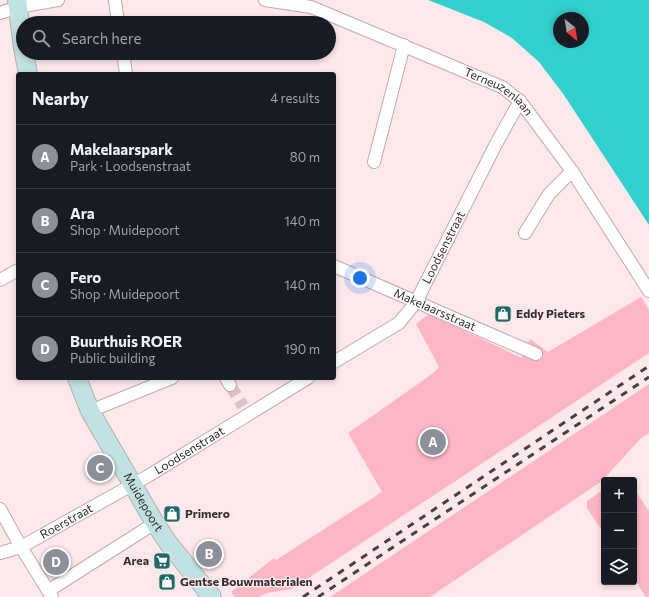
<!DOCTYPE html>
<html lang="en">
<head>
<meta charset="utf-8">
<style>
  body { margin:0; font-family:Commissioner,sans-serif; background:#20242c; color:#f1f3f6 }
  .controls { position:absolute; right:12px; bottom:12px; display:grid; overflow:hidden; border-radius:4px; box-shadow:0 2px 6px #0003 }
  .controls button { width:36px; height:36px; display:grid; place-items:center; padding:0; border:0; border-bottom:1px solid #363941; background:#171b24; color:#f1f3f6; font:20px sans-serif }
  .compass { position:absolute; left:553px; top:12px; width:36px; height:36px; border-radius:50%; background:#171b24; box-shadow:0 2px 6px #0003; rotate:150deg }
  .you { position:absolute; left:360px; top:278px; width:14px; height:14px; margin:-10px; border:3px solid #fff; border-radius:50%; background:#1a73e8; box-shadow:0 0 0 6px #1a73e833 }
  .badge { display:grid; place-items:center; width:26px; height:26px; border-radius:50%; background:#8c9099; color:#fff; font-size:13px; font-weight:700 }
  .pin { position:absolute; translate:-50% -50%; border:2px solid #fff; box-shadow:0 1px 4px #0006 }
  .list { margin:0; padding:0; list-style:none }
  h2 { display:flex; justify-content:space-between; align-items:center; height:52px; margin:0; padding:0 16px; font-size:17px }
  h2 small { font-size:13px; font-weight:400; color:#9ea1a6 }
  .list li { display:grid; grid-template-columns:26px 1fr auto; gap:12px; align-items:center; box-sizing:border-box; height:64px; padding:0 16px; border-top:1px solid #363941 }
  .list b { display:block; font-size:15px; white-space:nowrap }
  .list p { margin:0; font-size:13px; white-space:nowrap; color:#9ea1a6 }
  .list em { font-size:13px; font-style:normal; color:#9ea1a6 }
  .icon { flex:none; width:22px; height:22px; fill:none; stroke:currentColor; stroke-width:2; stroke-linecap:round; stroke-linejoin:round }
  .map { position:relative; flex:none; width:649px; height:597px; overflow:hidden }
  .search { position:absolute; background:#171b24; box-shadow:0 2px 6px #0003; left:16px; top:16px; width:320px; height:44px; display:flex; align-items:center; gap:10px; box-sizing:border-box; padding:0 14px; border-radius:22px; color:#9ea1a6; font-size:15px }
  .panel { position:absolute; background:#171b24; box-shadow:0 2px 6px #0003; left:16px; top:72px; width:320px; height:308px; border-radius:4px }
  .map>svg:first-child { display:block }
  .green { fill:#feb6c4 }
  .water { fill:#32d1cd; fill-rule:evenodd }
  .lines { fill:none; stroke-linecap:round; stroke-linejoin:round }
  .street-tunnel { stroke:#d5c3c5; stroke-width:12; stroke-dasharray:12 6; stroke-linecap:butt }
  .street-casing { stroke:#c0abaf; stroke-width:14 }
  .secondary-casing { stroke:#c0abaf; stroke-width:20 }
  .street { stroke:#fff; stroke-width:12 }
  .secondary { stroke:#c1e2e2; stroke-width:18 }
  .rail { stroke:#494041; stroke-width:3; stroke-dasharray:7 7; stroke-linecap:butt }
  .labels { text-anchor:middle; stroke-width:3; stroke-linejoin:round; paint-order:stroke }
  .street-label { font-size:12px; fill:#352d2e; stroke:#fde8eb }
  .poi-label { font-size:12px; font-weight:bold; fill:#352d2e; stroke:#fde8eb; text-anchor:start }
</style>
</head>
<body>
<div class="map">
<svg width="649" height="597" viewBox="0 0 649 597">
  <rect width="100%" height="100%" fill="#fde8eb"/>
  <g class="green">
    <polygon points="641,297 649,310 649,353 292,589 266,593 259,597 235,597 231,592 274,558 276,560 382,492 348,433 432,374 439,367 416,324 429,314 522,358 530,339 548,352"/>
    <polygon points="649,384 649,433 640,439 602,481 430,597 330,597"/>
    <polygon points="604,489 604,534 587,508 587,501"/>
    <polygon points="634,489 649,511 649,597 646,597 634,579"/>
  </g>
  <path class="water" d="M428 0H649V225L564 95 539 62 512 38 484 22ZM559 18H583V42H559Z"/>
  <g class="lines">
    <polyline class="street-tunnel" points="230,385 243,406"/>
    <g class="street-casing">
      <g id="street">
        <polyline points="115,0 118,23"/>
        <path id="s1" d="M265 0 311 7 502 87 520 101 572 171 649 291"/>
        <polyline points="0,13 18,7 58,0"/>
        <polyline points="123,53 126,74"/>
        <polyline points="374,162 404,45"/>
        <polyline points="525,233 549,194 572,171"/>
        <path id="s2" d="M334 266 536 354"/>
        <polyline points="0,280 18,270"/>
        <path id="s3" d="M334 362 399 323 416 302 496 144 520 101"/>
        <polyline points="226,378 230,385"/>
        <polyline points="90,411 172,378"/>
        <polyline points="0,509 21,547 52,597"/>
        <path id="s4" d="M0 553 21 547 148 476 308 378"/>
        <polyline points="48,591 155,523"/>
      </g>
    </g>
    <g class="secondary-casing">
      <g id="secondary">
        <polyline points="17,0 23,48"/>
        <polyline points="24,53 28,74"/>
        <path id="s5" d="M77 378 90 411 155 523 169 544 212 597"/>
      </g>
    </g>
    <use href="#street" class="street"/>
    <use href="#secondary" class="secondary"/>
    <g class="rail">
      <polyline points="303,597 649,366"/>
      <polyline points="318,597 649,377"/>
    </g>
  </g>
  <defs>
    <g id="shop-square" transform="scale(0.9)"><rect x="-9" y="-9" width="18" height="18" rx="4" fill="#1d6a68" stroke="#fde8eb"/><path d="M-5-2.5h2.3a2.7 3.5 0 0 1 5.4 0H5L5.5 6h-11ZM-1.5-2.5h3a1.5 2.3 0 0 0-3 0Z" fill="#fff"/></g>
    <g id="supermarket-square" transform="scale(0.9)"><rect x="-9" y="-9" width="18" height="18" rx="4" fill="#1d6a68" stroke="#fde8eb"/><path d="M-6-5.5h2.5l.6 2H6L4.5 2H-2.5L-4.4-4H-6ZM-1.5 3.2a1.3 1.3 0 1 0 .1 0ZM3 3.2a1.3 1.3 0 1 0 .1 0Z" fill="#fff"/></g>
  </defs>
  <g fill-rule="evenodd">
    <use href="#shop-square" x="503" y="314"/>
    <use href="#shop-square" x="172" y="514"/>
    <use href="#supermarket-square" x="162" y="561"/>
    <use href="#shop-square" x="167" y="582"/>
  </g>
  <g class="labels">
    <g class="street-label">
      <text dy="4" stroke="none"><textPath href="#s1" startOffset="253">Terneuzenlaan</textPath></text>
      <text dy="4" stroke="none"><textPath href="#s3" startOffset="164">Loodsenstraat</textPath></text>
      <text dy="4" stroke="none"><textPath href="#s2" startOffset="110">Makelaarsstraat</textPath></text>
      <text dy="4" stroke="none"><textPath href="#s4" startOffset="216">Loodsenstraat</textPath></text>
      <text dy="4" stroke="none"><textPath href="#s5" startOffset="141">Muidepoort</textPath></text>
      <text dy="4" stroke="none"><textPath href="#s4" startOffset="74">Roerstraat</textPath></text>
    </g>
    <g class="poi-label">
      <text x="516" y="318">Eddy Pieters</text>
      <text x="185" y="518">Primero</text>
      <text x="149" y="565" text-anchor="end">Area</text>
      <text x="180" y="586">Gentse Bouwmaterialen</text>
    </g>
  </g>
</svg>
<div class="controls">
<button>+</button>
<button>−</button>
<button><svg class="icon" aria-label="layers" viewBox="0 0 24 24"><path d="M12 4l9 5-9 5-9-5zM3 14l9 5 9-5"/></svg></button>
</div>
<svg class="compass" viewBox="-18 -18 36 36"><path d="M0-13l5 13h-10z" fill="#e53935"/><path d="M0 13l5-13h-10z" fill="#9ea1a6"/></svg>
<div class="you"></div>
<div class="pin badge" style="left:433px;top:442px">A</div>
<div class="pin badge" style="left:209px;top:554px">B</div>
<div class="pin badge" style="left:100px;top:468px">C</div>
<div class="pin badge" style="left:56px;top:562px">D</div>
<div class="search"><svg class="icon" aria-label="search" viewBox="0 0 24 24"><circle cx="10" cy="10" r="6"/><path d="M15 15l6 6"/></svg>Search here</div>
<section class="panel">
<h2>Nearby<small>4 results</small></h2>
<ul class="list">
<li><span class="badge">A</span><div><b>Makelaarspark</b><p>Park · Loodsenstraat</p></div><em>80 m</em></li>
<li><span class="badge">B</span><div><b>Ara</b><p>Shop · Muidepoort</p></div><em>140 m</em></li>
<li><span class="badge">C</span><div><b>Fero</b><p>Shop · Muidepoort</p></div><em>140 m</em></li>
<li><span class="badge">D</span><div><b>Buurthuis ROER</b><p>Public building</p></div><em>190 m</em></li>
</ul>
</section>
</div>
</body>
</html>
